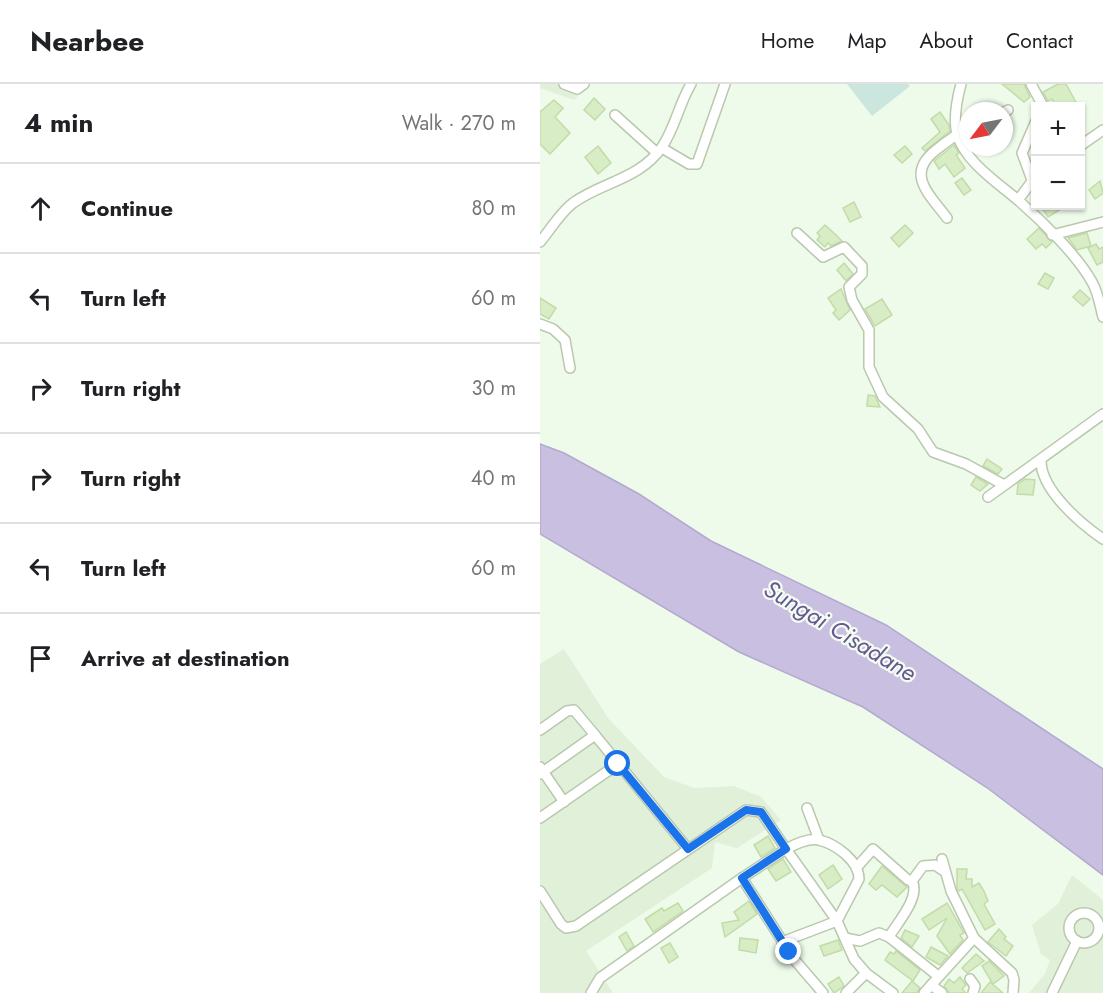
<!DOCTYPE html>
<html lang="en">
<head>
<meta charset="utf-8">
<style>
  body { margin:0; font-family:Jost,sans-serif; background:#f6f6f6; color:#202124 }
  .controls { position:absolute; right:18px; top:18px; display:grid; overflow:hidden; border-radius:0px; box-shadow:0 2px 4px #0004 }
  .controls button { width:54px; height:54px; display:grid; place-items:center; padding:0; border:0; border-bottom:2px solid #e0e0e0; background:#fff; color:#202124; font:30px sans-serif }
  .compass { position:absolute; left:419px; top:18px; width:54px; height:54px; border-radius:50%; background:#fff; box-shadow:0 2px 4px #0004; rotate:238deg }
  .stop { position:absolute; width:18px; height:18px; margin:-14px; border:4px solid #1a73e8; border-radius:50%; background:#fff }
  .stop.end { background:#1a73e8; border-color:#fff; box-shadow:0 2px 6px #0008 }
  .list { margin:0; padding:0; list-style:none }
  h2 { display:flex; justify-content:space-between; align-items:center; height:78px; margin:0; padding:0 24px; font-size:26px }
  h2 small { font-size:20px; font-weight:400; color:#757577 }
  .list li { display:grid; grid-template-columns:39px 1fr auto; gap:18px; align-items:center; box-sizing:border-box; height:90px; padding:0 24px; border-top:2px solid #e0e0e0 }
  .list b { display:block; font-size:22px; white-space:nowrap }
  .list em { font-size:20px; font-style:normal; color:#757577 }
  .icon { flex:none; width:33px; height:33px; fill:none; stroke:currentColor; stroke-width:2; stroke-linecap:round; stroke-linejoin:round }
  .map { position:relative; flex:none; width:563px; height:909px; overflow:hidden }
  header { display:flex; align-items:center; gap:36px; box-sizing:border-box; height:84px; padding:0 30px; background:#fff; border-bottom:2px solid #e0e0e0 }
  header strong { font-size:28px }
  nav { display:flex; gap:33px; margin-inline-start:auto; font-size:21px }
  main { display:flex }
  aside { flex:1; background:#fff }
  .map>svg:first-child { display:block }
  .residential { fill:#e1f0d9 }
  .green { fill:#cae6de }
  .water { fill:#c9c0e1; stroke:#b3a8d1; stroke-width:1.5 }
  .building { fill:#d8ecc5; stroke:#c2dca7; stroke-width:1.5 }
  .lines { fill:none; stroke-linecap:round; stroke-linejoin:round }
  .minor-casing { stroke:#bac8ae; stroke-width:12 }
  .minor { stroke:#fff; stroke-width:9 }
  .route { stroke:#1a73e8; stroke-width:8 }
  .labels { text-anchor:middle; stroke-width:4.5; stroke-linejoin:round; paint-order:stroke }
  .water-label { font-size:24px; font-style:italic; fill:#695795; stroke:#f3fdf0 }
</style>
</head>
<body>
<header>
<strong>Nearbee</strong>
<nav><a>Home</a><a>Map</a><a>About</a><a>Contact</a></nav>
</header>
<main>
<aside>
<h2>4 min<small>Walk · 270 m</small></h2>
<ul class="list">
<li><svg class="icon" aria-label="ahead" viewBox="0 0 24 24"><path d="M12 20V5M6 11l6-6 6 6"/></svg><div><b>Continue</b></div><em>80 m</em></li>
<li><svg class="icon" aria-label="left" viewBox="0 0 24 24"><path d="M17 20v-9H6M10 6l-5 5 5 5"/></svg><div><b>Turn left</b></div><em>60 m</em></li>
<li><svg class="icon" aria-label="right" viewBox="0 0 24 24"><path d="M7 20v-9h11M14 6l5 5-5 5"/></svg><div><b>Turn right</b></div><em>30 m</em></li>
<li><svg class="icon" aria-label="right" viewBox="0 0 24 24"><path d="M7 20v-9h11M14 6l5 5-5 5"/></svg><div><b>Turn right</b></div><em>40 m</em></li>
<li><svg class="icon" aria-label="left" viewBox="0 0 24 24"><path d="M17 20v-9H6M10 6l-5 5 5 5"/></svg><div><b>Turn left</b></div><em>60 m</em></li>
<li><svg class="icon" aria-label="arrive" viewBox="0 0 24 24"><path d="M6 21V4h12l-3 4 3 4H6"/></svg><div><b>Arrive at destination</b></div></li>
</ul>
</aside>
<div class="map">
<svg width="563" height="909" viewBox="0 0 563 909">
  <rect width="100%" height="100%" fill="#eefaea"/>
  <g class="residential">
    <polygon points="0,0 49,0 34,16 0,4"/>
    <polygon points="24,565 68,634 124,693 154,704 194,702 221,713 241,736 197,764 175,758 172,784 46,867 73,909 0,909 0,580"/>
    <polygon points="532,791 563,816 563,909 489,909 505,890 510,876 501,870 492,841 518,820"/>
  </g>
  <polygon class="green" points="307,0 368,0 370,2 332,32"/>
  <polygon class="water" points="0,360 24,369 99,410 171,457 346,541 563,685 563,791 446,703 323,623 199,568 0,450"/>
  <g class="building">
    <polygon points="462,0 484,0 490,13 484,18"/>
    <polygon points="518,0 526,0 538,22 516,22 512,15 508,17 503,8"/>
    <polygon points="54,14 65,25 55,36 44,26"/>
    <polygon points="14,16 23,24 15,33 30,49 10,70 0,60 0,28"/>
    <polygon points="400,28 409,41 410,47 385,67 382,64 400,48 391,35"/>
    <polygon points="414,61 419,69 416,71 425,84 414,93 405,80 399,85 394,77"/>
    <polygon points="58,62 71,79 58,90 45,73"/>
    <polygon points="365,62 372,70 362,79 354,71"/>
    <polygon points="422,94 431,106 424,111 415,99"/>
    <polygon points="560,97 563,109 555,115 549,106"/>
    <polygon points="314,118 321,133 310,138 303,124"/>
    <polygon points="501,122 526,122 508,133"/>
    <polygon points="285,141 296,151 302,157 291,162 288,159 285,163 277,156 280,152 277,149"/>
    <polygon points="365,141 373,149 359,163 351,154"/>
    <polygon points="499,144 512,158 506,164 502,160 496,165 487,155"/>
    <polygon points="547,149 551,162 537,166 528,154"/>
    <polygon points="556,160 559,165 563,163 563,178 557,181 548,164"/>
    <polygon points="304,179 313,190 306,197 297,186"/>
    <polygon points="505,189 514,194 508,205 498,200"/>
    <polygon points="301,205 310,226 299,236 293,229 296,226 288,214"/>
    <polygon points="540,206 550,215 543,222 533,213"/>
    <polygon points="0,214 16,224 9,235 0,230"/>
    <polygon points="342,215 352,231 335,242 325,225"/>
    <polygon points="328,311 335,312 340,323 327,322"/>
    <polygon points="447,375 462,385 458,390 443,382"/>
    <polygon points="436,393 448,400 440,407 431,401"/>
    <polygon points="485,395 495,396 493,411 477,410 478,400"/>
    <polygon points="228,752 235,764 221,773 214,761"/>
    <polygon points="243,775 251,788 236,797 228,785"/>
    <polygon points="293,781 302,795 288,805 279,791"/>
    <polygon points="342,782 367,803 357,813 342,801 336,806 329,800"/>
    <polygon points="417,785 427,785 426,795 432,795 432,803 439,799 444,807 448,817 444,820 455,840 445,846 422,805 419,807 417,805"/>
    <polygon points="209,817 217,830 185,853 182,839 199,836 194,828"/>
    <polygon points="138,819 143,827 113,848 105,835 122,824 124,827"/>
    <polygon points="407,819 424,849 420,851 423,856 410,870 397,852 407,834 389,846 382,835"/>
    <polygon points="459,845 466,853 464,855 473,862 466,872 448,858"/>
    <polygon points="365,846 379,852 372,863 361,854"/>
    <polygon points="86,848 94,862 87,867 79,853"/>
    <polygon points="200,854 218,856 216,869 199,866"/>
    <polygon points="298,856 302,866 284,872 280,862"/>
    <polygon points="130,859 138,873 129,879 121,864"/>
    <polygon points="391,863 408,872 400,881 386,873"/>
    <polygon points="356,867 380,886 373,897 345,876 350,868 354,870"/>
    <polygon points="436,870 444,877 427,889 422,884"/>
    <polygon points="449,877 464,892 453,900 442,882"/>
    <polygon points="299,893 304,902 294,909 288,900"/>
    <polygon points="420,893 426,901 422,905 426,909 409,909 404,902 409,895 414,899"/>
    <polygon points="372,897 380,904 377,909 362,909"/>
    <polygon points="450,898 463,909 441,909"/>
  </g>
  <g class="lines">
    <g class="minor-casing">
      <g id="minor">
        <polyline points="24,0 37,5 44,0"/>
        <path d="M421 0C417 15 413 35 417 50 425 78 458 99 479 117 502 137 537 171 552 198 558 208 560 222 563 233"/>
        <polyline points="491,0 503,22"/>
        <polyline points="464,28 468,26"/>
        <polyline points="75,31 117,69"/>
        <polyline points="540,62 563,46"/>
        <polyline points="122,64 149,80 157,80 185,0"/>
        <polyline points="492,96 482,69 496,37"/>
        <polyline points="478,116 496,92"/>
        <path d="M407 134C389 110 365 90 396 66 406 58 416 50 428 45"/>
        <polyline points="257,149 283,173 304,163 322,182 322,190 309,203 312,216 329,246 329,283 343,313 378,345 393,368 426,380 464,401"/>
        <polyline points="512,151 563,138"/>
        <path d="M0 158C10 146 20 129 33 119 62 98 100 95 122 63 135 44 139 20 151 0"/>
        <polyline points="0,240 13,245 25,256 30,284"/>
        <path d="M501 377C501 406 541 440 563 455"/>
        <polyline points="448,413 563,330"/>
        <polyline points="0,646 27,627 34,626 55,651 0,690"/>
        <polyline points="55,651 148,765"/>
        <polyline points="0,683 24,718"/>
        <polyline points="267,724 279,756"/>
        <polyline points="0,734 78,680"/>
        <polyline points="402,775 411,807 434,854 472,889 474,896 473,909"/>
        <polyline points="317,783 333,765 368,796 372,797 383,782 395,781 404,787"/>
        <polyline points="202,794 246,765 297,837 314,875 326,889 353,909"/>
        <path d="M0 807 21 840 26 844 36 842 206 726 221 728 246 765C256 760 268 754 279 756 296 760 319 777 319 795L297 837 242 858"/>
        <circle cx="544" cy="844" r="15"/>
        <path d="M349 853C357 839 381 813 372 797"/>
        <polyline points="305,854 320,857 339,849 349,853 398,892"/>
        <polyline points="430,895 435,902 433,909"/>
        <polyline points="391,901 402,909"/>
        <polyline points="51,909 60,894 202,794 253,874 283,909"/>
        <polyline points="306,909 326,889"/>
        <polyline points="384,909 434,854"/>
        <polyline points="512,909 537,857"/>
      </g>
    </g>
    <use href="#minor" class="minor"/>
  </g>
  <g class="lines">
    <polyline class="route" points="78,680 148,765 206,726 221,728 246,765 202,794 249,868"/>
  </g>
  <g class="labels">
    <g class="water-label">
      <text transform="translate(300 547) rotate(31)" y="8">Sungai Cisadane</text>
    </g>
  </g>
</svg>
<div class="controls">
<button>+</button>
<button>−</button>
</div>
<svg class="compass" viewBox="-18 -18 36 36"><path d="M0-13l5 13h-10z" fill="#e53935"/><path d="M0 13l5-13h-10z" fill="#757577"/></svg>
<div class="stop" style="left:78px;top:680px"></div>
<div class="stop end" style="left:249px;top:868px"></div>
</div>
</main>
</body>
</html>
